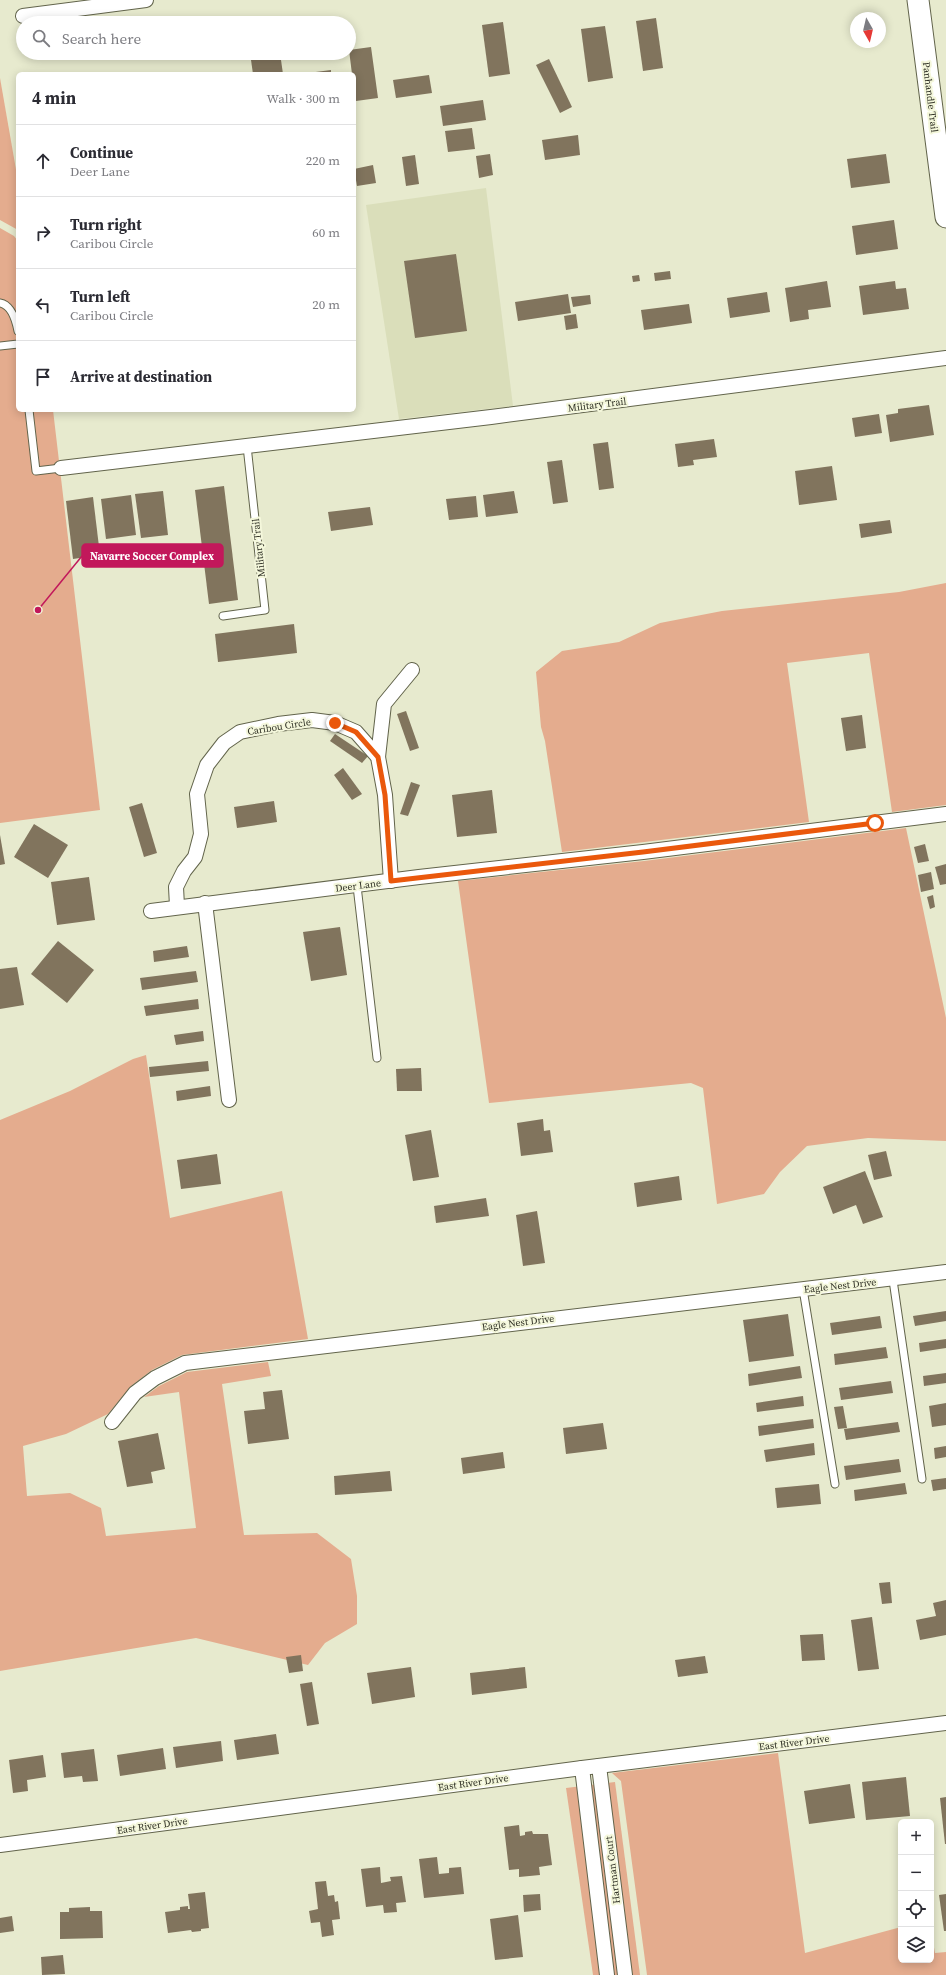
<!DOCTYPE html>
<html lang="en">
<head>
<meta charset="utf-8">
<style>
  body { margin:0; font-family:"Source Serif 4",serif; background:#f2f2f3; color:#2b2b33 }
  .controls { position:absolute; right:12px; bottom:12px; display:grid; overflow:hidden; border-radius:6px; box-shadow:0 2px 10px #0003 }
  .controls button { width:36px; height:36px; display:grid; place-items:center; padding:0; border:0; border-bottom:1px solid #e1e1e2; background:#fff; color:#2b2b33; font:20px sans-serif }
  .compass { position:absolute; left:850px; top:12px; width:36px; height:36px; border-radius:50%; background:#fff; box-shadow:0 2px 10px #0003; rotate:172deg }
  .stop { position:absolute; width:12px; height:12px; margin:-9px; border:3px solid #ea580c; border-radius:50%; background:#fff }
  .stop.end { background:#ea580c; border-color:#fff; box-shadow:0 1px 4px #0008 }
  .list { margin:0; padding:0; list-style:none }
  h2 { display:flex; justify-content:space-between; align-items:center; height:52px; margin:0; padding:0 16px; font-size:17px }
  h2 small { font-size:13px; font-weight:400; color:#7c7c81 }
  .list li { display:grid; grid-template-columns:26px 1fr auto; gap:12px; align-items:center; box-sizing:border-box; height:72px; padding:0 16px; border-top:1px solid #e1e1e2 }
  .list b { display:block; font-size:15px; white-space:nowrap }
  .list p { margin:0; font-size:13px; white-space:nowrap; color:#7c7c81 }
  .list em { font-size:13px; font-style:normal; color:#7c7c81 }
  .icon { flex:none; width:22px; height:22px; fill:none; stroke:currentColor; stroke-width:2; stroke-linecap:round; stroke-linejoin:round }
  .map { position:relative; flex:none; width:946px; height:1975px; overflow:hidden }
  .search { position:absolute; background:#fff; box-shadow:0 2px 10px #0003; left:16px; top:16px; width:340px; height:44px; display:flex; align-items:center; gap:10px; box-sizing:border-box; padding:0 14px; border-radius:22px; color:#7c7c81; font-size:15px }
  .panel { position:absolute; background:#fff; box-shadow:0 2px 10px #0003; left:16px; top:72px; width:340px; height:340px; border-radius:6px }
  .map>svg:first-child { display:block }
  .built { fill:#dadeba }
  .green { fill:#e4ac8e }
  .building { fill:#81745d }
  .lines { fill:none; stroke-linecap:round; stroke-linejoin:round }
  .lane-casing { stroke:#62644b; stroke-width:9 }
  .street-casing { stroke:#62644b; stroke-width:16 }
  .secondary-casing { stroke:#62644b; stroke-width:23 }
  .lane { stroke:#fff; stroke-width:7 }
  .street { stroke:#fff; stroke-width:14 }
  .secondary { stroke:#fff; stroke-width:21 }
  .route { stroke:#ea580c; stroke-width:5 }
  .labels { text-anchor:middle; stroke-width:4; stroke-linejoin:round; paint-order:stroke }
  .street-label { font-size:10px; fill:#313227; stroke:#f4f7db }
  .leader { fill:none; stroke:#c2185b; stroke-width:1.5 }
  .callout-dot { fill:#c2185b; stroke:#f4f7db; stroke-width:1.5 }
  .callout { fill:#c2185b; stroke:#c2185b; stroke-width:1.5 }
  .callout-label { font-size:11px; text-anchor:middle; font-weight:bold; fill:#fff }
</style>
</head>
<body>
<div class="map">
<svg width="946" height="1975" viewBox="0 0 946 1975">
  <rect width="100%" height="100%" fill="#e7eace"/>
  <polygon class="built" points="486,188 513,406 399,419 366,205"/>
  <g class="green">
    <polygon points="0,78 18,181 18,230 0,220"/>
    <polygon points="0,228 14,236 18,241 18,410 53,410 100,810 0,823"/>
    <polygon points="946,583 946,805 892,812 869,653 787,663 809,822 562,852 545,741 541,727 536,672 562,651 619,642 660,623 722,611 899,592"/>
    <polygon points="906,828 946,1018 946,1141 868,1138 807,1146 780,1172 764,1194 717,1204 703,1088 691,1083 489,1103 458,881 644,861"/>
    <polygon points="146,1055 170,1218 282,1191 308,1339 182,1355 152,1370 131,1386 108,1414 66,1434 23,1446 27,1496 70,1493 101,1508 106,1536 196,1528 179,1392 144,1397 159,1386 187,1372 268,1362 271,1376 222,1384 244,1535 317,1533 351,1559 357,1596 357,1624 325,1643 308,1665 196,1638 0,1671 0,1120 70,1091 133,1059"/>
    <polygon points="778,1753 805,1953 901,1927 901,1960 931,1960 931,1931 935,1953 946,1952 946,1975 647,1975 621,1781 612,1773"/>
    <polygon points="615,1782 640,1975 593,1975 566,1788"/>
  </g>
  <g class="building">
    <polygon points="656,18 663,68 643,71 636,21"/>
    <polygon points="503,22 510,74 489,77 482,25"/>
    <polygon points="605,26 613,78 588,82 581,29"/>
    <polygon points="371,47 378,98 356,101 354,74 352,74 349,50"/>
    <polygon points="250,53 280,53 283,74 253,74"/>
    <polygon points="549,59 572,107 560,113 536,65"/>
    <polygon points="331,70 331,74 308,74 308,73"/>
    <polygon points="429,75 432,93 396,98 393,80"/>
    <polygon points="483,100 486,120 443,126 440,106"/>
    <polygon points="472,128 475,149 448,152 445,131"/>
    <polygon points="578,135 580,155 545,160 542,140"/>
    <polygon points="490,154 493,175 479,178 476,156"/>
    <polygon points="886,154 890,183 851,188 847,159"/>
    <polygon points="415,155 419,184 406,186 402,157"/>
    <polygon points="373,165 376,183 357,186 354,169"/>
    <polygon points="894,220 898,249 856,255 852,226"/>
    <polygon points="456,254 467,331 415,338 404,261"/>
    <polygon points="670,271 671,279 655,281 654,273"/>
    <polygon points="639,275 640,281 633,282 632,276"/>
    <polygon points="827,281 831,307 808,310 809,319 790,322 785,288"/>
    <polygon points="895,281 896,289 906,288 909,309 863,315 859,286"/>
    <polygon points="767,292 770,312 730,318 727,298"/>
    <polygon points="568,294 571,313 518,321 515,302"/>
    <polygon points="590,295 591,304 573,307 571,297"/>
    <polygon points="689,304 692,323 644,330 641,310"/>
    <polygon points="576,314 578,328 566,330 564,316"/>
    <polygon points="929,405 934,435 890,442 886,415 898,413 898,409"/>
    <polygon points="879,414 882,433 855,437 852,418"/>
    <polygon points="714,439 717,457 693,460 694,465 678,467 675,444"/>
    <polygon points="608,442 614,488 599,490 593,444"/>
    <polygon points="562,460 568,502 553,504 547,462"/>
    <polygon points="832,466 837,500 799,505 795,471"/>
    <polygon points="224,486 238,600 209,604 195,490"/>
    <polygon points="163,491 168,535 141,538 135,494"/>
    <polygon points="514,491 518,513 486,517 483,495"/>
    <polygon points="131,495 136,535 106,539 101,499"/>
    <polygon points="476,496 478,517 449,520 446,499"/>
    <polygon points="93,497 100,555 73,559 66,501"/>
    <polygon points="370,507 373,525 331,531 328,512"/>
    <polygon points="890,520 892,533 861,538 859,524"/>
    <polygon points="294,624 297,653 218,662 215,634"/>
    <polygon points="406,711 419,748 410,751 397,714"/>
    <polygon points="862,715 866,748 846,751 841,718"/>
    <polygon points="335,734 368,756 362,763 330,741"/>
    <polygon points="343,768 362,794 352,800 334,775"/>
    <polygon points="411,782 420,785 408,816 400,814"/>
    <polygon points="492,790 497,833 457,837 452,795"/>
    <polygon points="274,801 277,822 237,828 234,807"/>
    <polygon points="142,803 157,853 144,857 129,807"/>
    <polygon points="34,824 68,845 48,878 14,857"/>
    <polygon points="0,835 5,864 0,865"/>
    <polygon points="925,844 929,861 918,863 914,847"/>
    <polygon points="946,864 946,884 940,885 935,867"/>
    <polygon points="931,872 934,889 921,892 918,875"/>
    <polygon points="89,877 95,920 57,925 51,882"/>
    <polygon points="933,895 935,907 930,909 927,897"/>
    <polygon points="340,927 347,975 311,981 303,932"/>
    <polygon points="58,941 94,970 67,1003 31,974"/>
    <polygon points="187,946 189,957 154,962 153,951"/>
    <polygon points="17,967 24,1005 0,1009 0,969"/>
    <polygon points="196,971 198,982 142,990 140,978"/>
    <polygon points="198,999 199,1009 146,1016 144,1006"/>
    <polygon points="203,1031 204,1041 176,1045 174,1035"/>
    <polygon points="208,1061 209,1071 150,1077 149,1067"/>
    <polygon points="421,1068 422,1091 397,1091 396,1069"/>
    <polygon points="210,1086 211,1096 177,1101 176,1091"/>
    <polygon points="543,1119 544,1131 550,1130 553,1152 521,1156 517,1123"/>
    <polygon points="431,1130 439,1177 413,1181 405,1135"/>
    <polygon points="886,1151 892,1176 874,1180 868,1155"/>
    <polygon points="217,1154 221,1184 181,1189 177,1160"/>
    <polygon points="865,1171 883,1217 863,1224 856,1205 833,1214 823,1187"/>
    <polygon points="679,1176 682,1200 637,1207 634,1183"/>
    <polygon points="486,1198 489,1216 436,1223 434,1206"/>
    <polygon points="537,1211 545,1263 523,1266 516,1215"/>
    <polygon points="946,1311 946,1321 915,1326 913,1316"/>
    <polygon points="788,1314 794,1356 749,1362 743,1320"/>
    <polygon points="880,1316 882,1328 832,1335 830,1323"/>
    <polygon points="946,1339 946,1348 920,1352 919,1343"/>
    <polygon points="886,1347 888,1358 835,1365 834,1354"/>
    <polygon points="800,1366 802,1378 749,1386 748,1374"/>
    <polygon points="946,1373 946,1383 924,1386 923,1376"/>
    <polygon points="891,1381 893,1393 841,1400 839,1388"/>
    <polygon points="282,1390 289,1439 248,1444 244,1411 265,1409 263,1392"/>
    <polygon points="803,1396 804,1406 757,1412 756,1403"/>
    <polygon points="946,1403 946,1425 932,1427 929,1406"/>
    <polygon points="843,1406 847,1428 838,1429 834,1407"/>
    <polygon points="813,1419 814,1428 759,1436 758,1426"/>
    <polygon points="898,1422 900,1432 846,1440 844,1429"/>
    <polygon points="603,1423 607,1449 566,1454 563,1428"/>
    <polygon points="158,1433 165,1469 151,1472 153,1483 127,1487 118,1441"/>
    <polygon points="814,1443 815,1455 766,1462 764,1450"/>
    <polygon points="946,1446 946,1457 935,1459 934,1448"/>
    <polygon points="503,1452 505,1468 463,1474 461,1458"/>
    <polygon points="899,1459 901,1472 846,1480 844,1466"/>
    <polygon points="390,1471 392,1491 335,1495 334,1476"/>
    <polygon points="946,1478 946,1489 933,1491 931,1480"/>
    <polygon points="905,1483 907,1494 855,1501 854,1490"/>
    <polygon points="819,1484 821,1504 777,1508 775,1488"/>
    <polygon points="890,1582 892,1603 882,1604 879,1583"/>
    <polygon points="946,1600 946,1635 920,1640 916,1620 936,1616 933,1603"/>
    <polygon points="872,1617 879,1669 858,1671 851,1620"/>
    <polygon points="823,1634 825,1660 802,1661 800,1635"/>
    <polygon points="301,1655 303,1671 289,1673 286,1657"/>
    <polygon points="705,1656 708,1673 678,1677 675,1660"/>
    <polygon points="411,1667 415,1697 372,1704 367,1673"/>
    <polygon points="525,1667 527,1688 472,1695 470,1673"/>
    <polygon points="312,1682 319,1724 307,1726 300,1684"/>
    <polygon points="276,1734 279,1754 237,1760 234,1740"/>
    <polygon points="221,1741 223,1761 176,1768 173,1747"/>
    <polygon points="163,1748 166,1769 120,1776 117,1755"/>
    <polygon points="94,1749 98,1781 83,1782 82,1776 64,1778 61,1753"/>
    <polygon points="43,1755 46,1777 27,1780 28,1791 13,1793 9,1760"/>
    <polygon points="906,1777 910,1816 866,1820 862,1782"/>
    <polygon points="850,1784 855,1818 809,1824 804,1791"/>
    <polygon points="946,1797 946,1844 945,1844 940,1798"/>
    <polygon points="519,1825 520,1836 525,1835 525,1832 532,1831 533,1834 548,1834 552,1865 539,1867 540,1875 519,1877 519,1869 509,1870 504,1827"/>
    <polygon points="437,1857 439,1874 449,1873 449,1868 461,1867 464,1894 424,1898 419,1859"/>
    <polygon points="380,1867 381,1883 391,1881 390,1877 402,1876 406,1902 396,1903 397,1912 384,1913 383,1905 366,1907 361,1869"/>
    <polygon points="326,1881 328,1896 334,1895 335,1902 338,1901 340,1919 332,1920 334,1935 322,1937 320,1922 311,1923 309,1911 318,1909 315,1882"/>
    <polygon points="205,1892 209,1928 201,1929 201,1931 192,1932 191,1930 168,1933 165,1912 180,1910 180,1907 188,1906 188,1909 190,1909 188,1894"/>
    <polygon points="540,1894 541,1910 524,1912 523,1895"/>
    <polygon points="946,1894 946,1931 944,1931 939,1895"/>
    <polygon points="90,1907 90,1911 102,1911 103,1938 60,1939 60,1912 69,1912 69,1908"/>
    <polygon points="518,1915 523,1957 495,1960 490,1919"/>
    <polygon points="12,1916 14,1931 0,1933 0,1918"/>
    <polygon points="63,1955 65,1974 42,1975 41,1957"/>
  </g>
  <g class="lines">
    <g class="lane-casing">
      <g id="lane">
        <path d="M0 303C12 305 16 321 18 331"/>
        <polyline points="0,346 18,344"/>
        <polyline points="29,410 36,471 61,468"/>
        <polyline points="223,616 265,610 247,446"/>
        <polyline points="357,886 377,1058"/>
        <polyline points="893,1280 922,1479"/>
        <polyline points="803,1289 835,1484"/>
      </g>
    </g>
    <g class="street-casing">
      <g id="street">
        <polyline points="23,16 146,0"/>
        <polyline points="61,468 491,417 946,358"/>
        <polyline points="378,757 384,704 412,670"/>
        <polyline points="205,903 229,1100"/>
        <polyline points="177,906 176,887 184,871 195,857 201,834 197,794 207,765 224,743 240,732 278,724 312,720 335,723 356,732 378,757 385,795 391,881"/>
        <polyline points="151,911 419,877 643,852 946,814"/>
        <polyline points="112,1422 135,1393 155,1378 185,1363 946,1272"/>
        <polyline points="599,1766 625,1975"/>
        <polyline points="582,1768 607,1975"/>
        <polyline points="0,1845 582,1768 946,1723"/>
      </g>
    </g>
    <g class="secondary-casing">
      <polyline id="secondary" points="918,0 946,217"/>
    </g>
    <use href="#lane" class="lane"/>
    <use href="#street" class="street"/>
    <use href="#secondary" class="secondary"/>
  </g>
  <g class="lines">
    <polyline class="route" points="335,723 356,732 378,757 385,795 391,881 643,852 875,823"/>
  </g>
  <g class="labels">
    <g class="street-label">
      <text transform="translate(931 97) rotate(83)" y="4">Panhandle Trail</text>
      <text transform="translate(597 404) rotate(-7)" y="4">Military Trail</text>
      <text transform="translate(258 548) rotate(-96)" y="4">Military Trail</text>
      <text transform="translate(279 726) rotate(-9)" y="4">Caribou Circle</text>
      <text transform="translate(358 885) rotate(-7)" y="4">Deer Lane</text>
      <text transform="translate(840 1285) rotate(-6)" y="4">Eagle Nest Drive</text>
      <text transform="translate(518 1322) rotate(-7)" y="4">Eagle Nest Drive</text>
      <text transform="translate(794 1742) rotate(-7)" y="4">East River Drive</text>
      <text transform="translate(473 1782) rotate(-8)" y="4">East River Drive</text>
      <text transform="translate(152 1825) rotate(-8)" y="4">East River Drive</text>
      <text transform="translate(612 1870) rotate(-97)" y="4">Hartman Court</text>
    </g>
  </g>
  <path class="leader" d="M38 610L82 556"/>
  <circle class="callout-dot" cx="38" cy="610" r="4"/>
  <rect class="callout" x="82" y="544" width="141" height="23" rx="4"/>
  <g class="callout-label">
    <text x="152" y="560">Navarre Soccer Complex</text>
  </g>
</svg>
<div class="controls">
<button>+</button>
<button>−</button>
<button><svg class="icon" aria-label="locate" viewBox="0 0 24 24"><circle cx="12" cy="12" r="6"/><path d="M12 2v4M12 18v4M2 12h4M18 12h4"/></svg></button>
<button><svg class="icon" aria-label="layers" viewBox="0 0 24 24"><path d="M12 4l9 5-9 5-9-5zM3 14l9 5 9-5"/></svg></button>
</div>
<svg class="compass" viewBox="-18 -18 36 36"><path d="M0-13l5 13h-10z" fill="#e53935"/><path d="M0 13l5-13h-10z" fill="#7c7c81"/></svg>
<div class="stop" style="left:875px;top:823px"></div>
<div class="stop end" style="left:335px;top:723px"></div>
<div class="search"><svg class="icon" aria-label="search" viewBox="0 0 24 24"><circle cx="10" cy="10" r="6"/><path d="M15 15l6 6"/></svg>Search here</div>
<section class="panel">
<h2>4 min<small>Walk · 300 m</small></h2>
<ul class="list">
<li><svg class="icon" aria-label="ahead" viewBox="0 0 24 24"><path d="M12 20V5M6 11l6-6 6 6"/></svg><div><b>Continue</b><p>Deer Lane</p></div><em>220 m</em></li>
<li><svg class="icon" aria-label="right" viewBox="0 0 24 24"><path d="M7 20v-9h11M14 6l5 5-5 5"/></svg><div><b>Turn right</b><p>Caribou Circle</p></div><em>60 m</em></li>
<li><svg class="icon" aria-label="left" viewBox="0 0 24 24"><path d="M17 20v-9H6M10 6l-5 5 5 5"/></svg><div><b>Turn left</b><p>Caribou Circle</p></div><em>20 m</em></li>
<li><svg class="icon" aria-label="arrive" viewBox="0 0 24 24"><path d="M6 21V4h12l-3 4 3 4H6"/></svg><div><b>Arrive at destination</b></div></li>
</ul>
</section>
</div>
</body>
</html>
